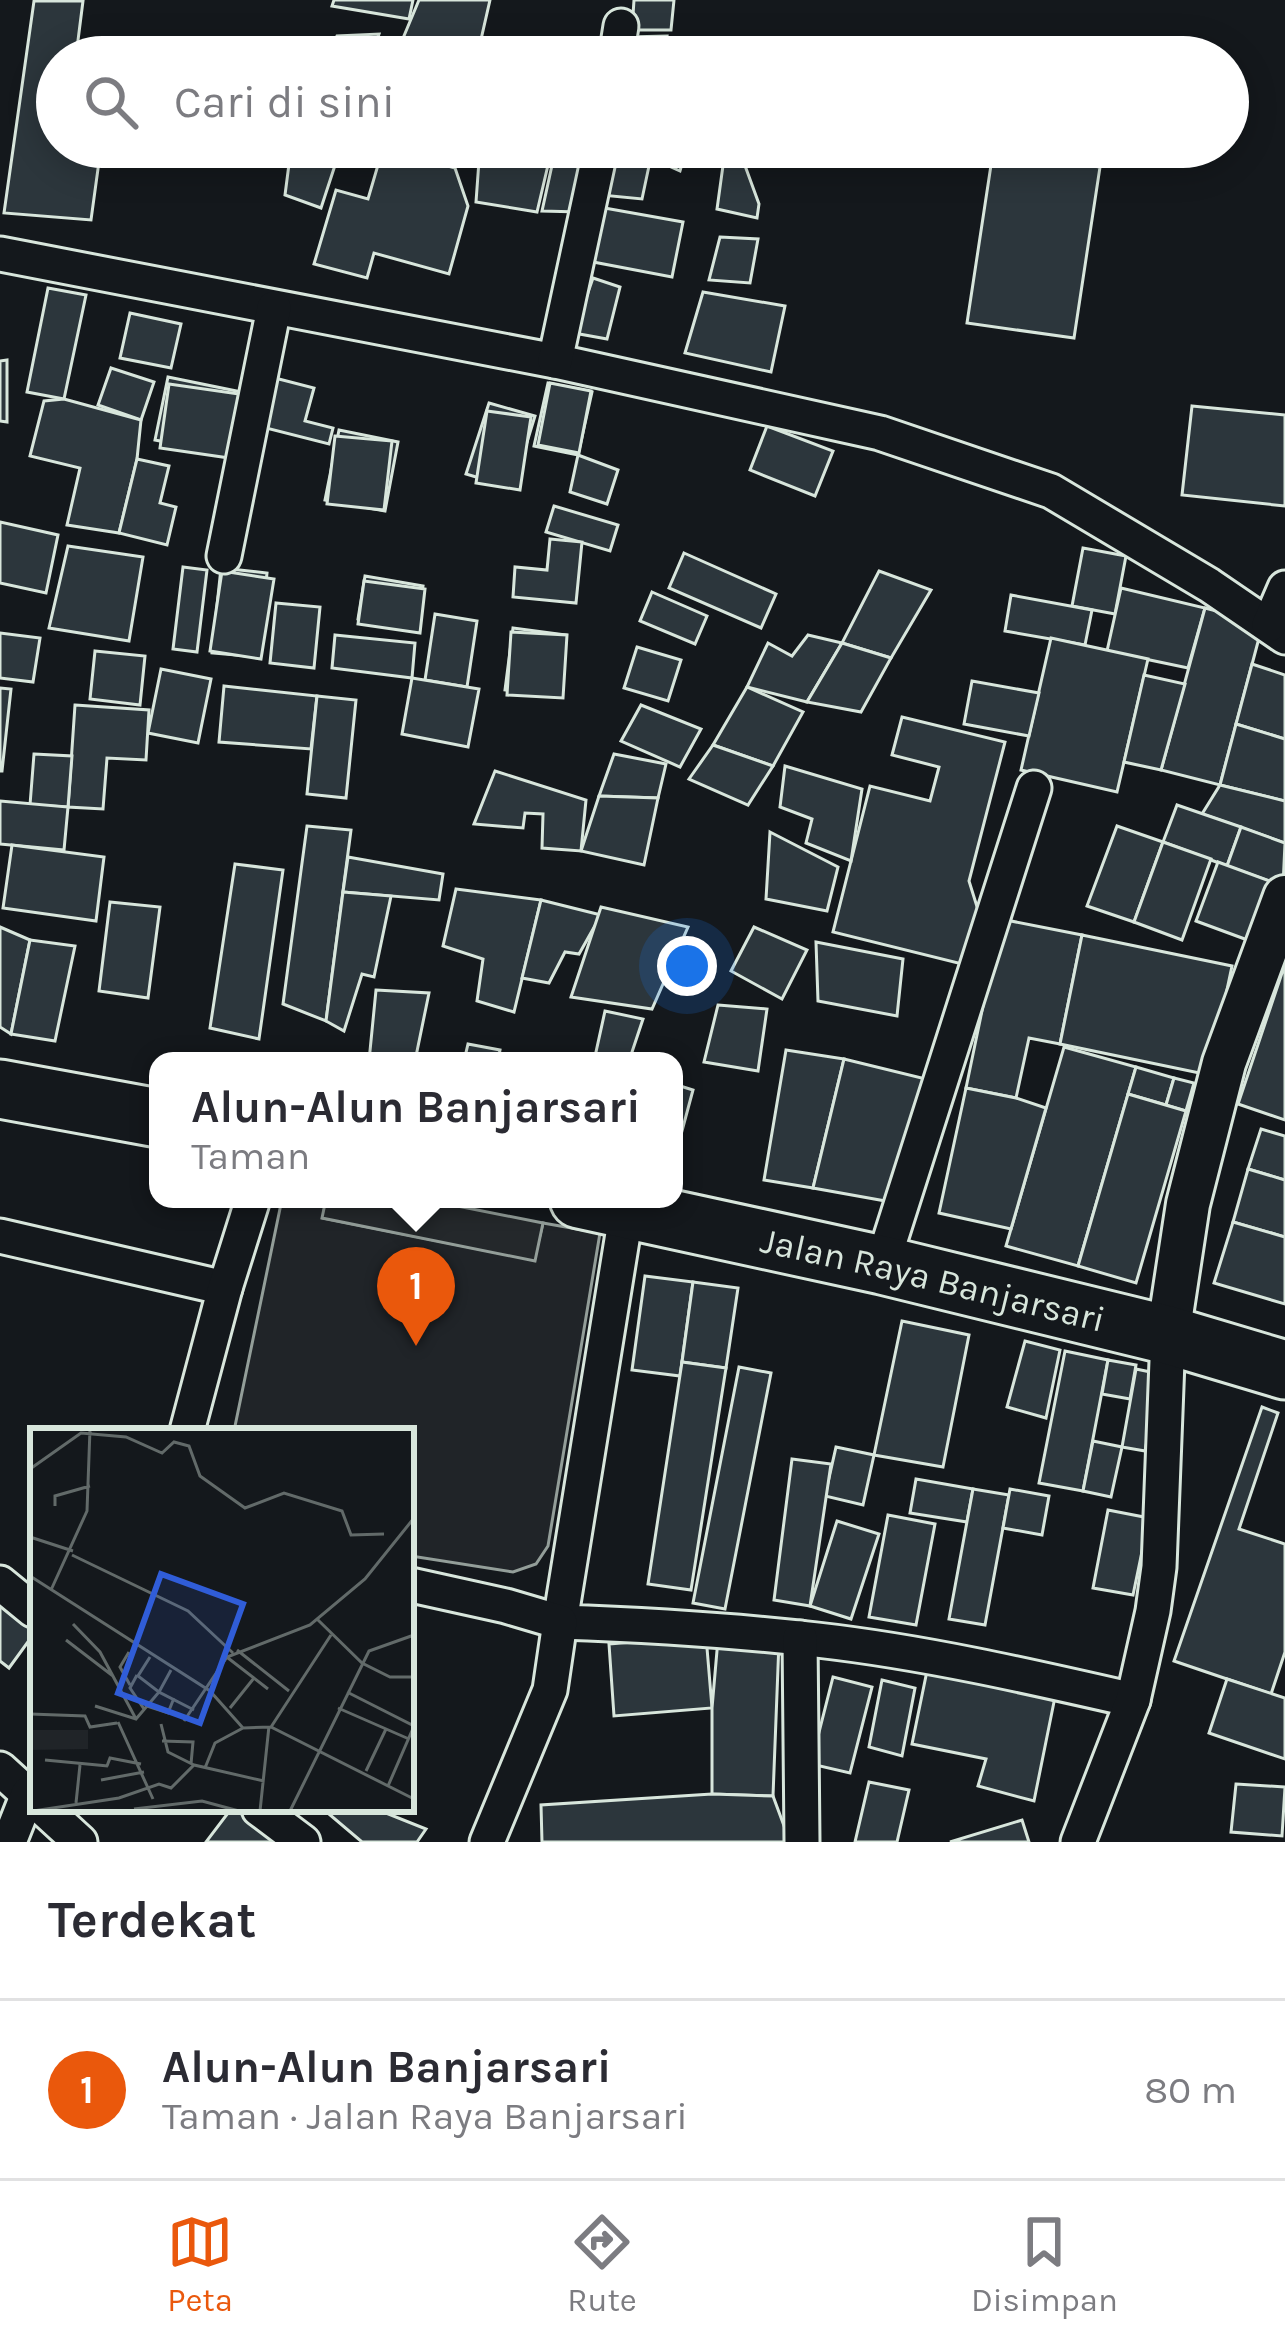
<!DOCTYPE html>
<html lang="id">
<head>
<meta charset="utf-8">
<style>
  body { margin:0; font-family:Karla,sans-serif; background:#f7f7f7; color:#2b2b33 }
  .you { position:absolute; left:687px; top:966px; width:42px; height:42px; margin:-30px; border:9px solid #fff; border-radius:50%; background:#1a73e8; box-shadow:0 0 0 18px #1a73e833 }
  .badge { display:grid; place-items:center; width:78px; height:78px; border-radius:50%; background:#ea580c; color:#fff; font-size:39px; font-weight:700 }
  .pin { position:absolute; translate:-50% -99px; filter:drop-shadow(0 3px 6px #0008) }
  .pin::after { content:''; position:absolute; top:63px; width:42px; height:36px; background:inherit; clip-path:polygon(0 0,100% 0,50% 100%) }
  .popup { position:absolute; left:149px; top:1052px; width:534px; height:156px; box-sizing:border-box; display:grid; place-content:center; border-radius:24px; background:#fff; filter:drop-shadow(0 3px 9px #0005); font-size:39px; white-space:nowrap; color:#7c7c81 }
  .popup b { font-size:45px; color:#2b2b33 }
  .popup::after { content:''; position:absolute; left:50%; top:100%; margin-left:-24px; border:24px solid transparent; border-top-color:#fff }
  .list { margin:0; padding:0; list-style:none }
  h2 { display:flex; justify-content:space-between; align-items:center; height:156px; margin:0; padding:0 48px; font-size:51px }
  h2 small { font-size:39px; font-weight:400; color:#7c7c81 }
  .list li { display:grid; grid-template-columns:78px 1fr auto; gap:36px; align-items:center; box-sizing:border-box; height:180px; padding:0 48px; border-top:3px solid #e1e1e2 }
  .list b { display:block; font-size:45px; white-space:nowrap }
  .list p { margin:0; font-size:39px; white-space:nowrap; color:#7c7c81 }
  .list em { font-size:39px; font-style:normal; color:#7c7c81 }
  .icon { flex:none; width:66px; height:66px; fill:none; stroke:currentColor; stroke-width:2; stroke-linecap:round; stroke-linejoin:round }
  .map { position:relative; flex:none; width:1285px; height:1842px; overflow:hidden }
  .search { position:absolute; background:#fff; box-shadow:0 6px 30px #0003; left:36px; right:36px; top:36px; height:132px; display:flex; align-items:center; gap:30px; box-sizing:border-box; padding:0 42px; border-radius:66px; color:#7c7c81; font-size:45px }
  .sheet { height:336px; background:#fff }
  nav { display:flex; justify-content:space-around; align-items:center; box-sizing:border-box; height:168px; border-top:3px solid #e1e1e2; background:#fff; font-size:33px; color:#7c7c81 }
  nav a { display:grid; justify-items:center; gap:6px }
  nav .on { color:#ea580c }
  .map>svg:first-child { display:block }
  .green { fill:#202428; stroke:#939e99; stroke-width:3 }
  .parking { fill:#24282b; stroke:#939e99; stroke-width:3 }
  .building { fill:#2c363c; stroke:#d8e6dc; stroke-width:3 }
  .lines { fill:none; stroke-linecap:round; stroke-linejoin:round }
  .minor-casing { stroke:#d8e6dc; stroke-width:39 }
  .tertiary-casing { stroke:#d8e6dc; stroke-width:48 }
  .trunk-casing { stroke:#d8e6dc; stroke-width:63 }
  .minor { stroke:#14181c; stroke-width:33 }
  .tertiary { stroke:#14181c; stroke-width:42 }
  .trunk { stroke:#14181c; stroke-width:57 }
  .labels { text-anchor:middle; stroke-width:9; stroke-linejoin:round; paint-order:stroke }
  .street-label { font-size:36px; fill:#d8e6dc; stroke:#14181c }
  .inset-road { fill:none; stroke:#626a69; stroke-width:3 }
  .view { fill:#305dd8; fill-opacity:0.15; stroke:#305dd8; stroke-width:6 }
  .inset-edge { fill:none; stroke:#d8e6dc; stroke-width:6 }
</style>
</head>
<body>
<div class="map">
<svg width="1285" height="1842" viewBox="0 0 1285 1842">
  <rect width="100%" height="100%" fill="#14181c"/>
  <polygon class="green" points="282,1199 326,1199 323,1218 534,1260 543,1223 600,1233 548,1546 536,1564 513,1572 411,1556 411,1431 234,1431"/>
  <polygon class="parking" points="326,1199 422,1199 543,1223 535,1261 322,1218"/>
  <g class="building">
    <polygon points="334,0 413,0 409,19 332,6"/>
    <polygon points="419,0 490,0 477,57 396,55"/>
    <polygon points="634,0 674,0 671,30 632,30"/>
    <polygon points="34,1 83,1 76,56 80,57 57,57 57,147 101,147 91,220 4,213"/>
    <polygon points="379,34 371,57 327,57 337,36"/>
    <polygon points="667,36 664,57 623,57 627,37"/>
    <polygon points="248,147 341,147 321,208 285,195 289,164 247,152"/>
    <polygon points="480,147 552,148 537,212 476,202"/>
    <polygon points="556,147 589,147 580,212 542,211"/>
    <polygon points="610,147 653,147 642,199 601,195"/>
    <polygon points="656,147 687,147 680,171 651,158"/>
    <polygon points="383,148 455,168 468,206 449,274 374,253 367,278 314,264 336,190 368,199"/>
    <polygon points="725,151 740,152 759,204 757,218 717,209"/>
    <polygon points="993,152 1100,167 1074,338 967,323"/>
    <polygon points="599,207 683,222 672,277 588,261"/>
    <polygon points="720,237 758,239 750,283 709,280"/>
    <polygon points="593,278 620,287 607,339 574,333"/>
    <polygon points="48,288 86,295 64,399 27,392"/>
    <polygon points="703,292 785,306 771,372 685,353"/>
    <polygon points="130,313 181,324 171,368 120,358"/>
    <polygon points="7,360 7,422 0,421 0,361"/>
    <polygon points="111,368 154,382 141,420 98,405"/>
    <polygon points="168,377 251,394 238,456 155,440"/>
    <polygon points="275,378 314,388 305,421 333,428 329,444 262,427"/>
    <polygon points="548,383 592,392 578,455 534,446"/>
    <polygon points="550,383 591,391 579,453 538,445"/>
    <polygon points="169,384 246,395 236,459 160,448"/>
    <polygon points="64,399 141,420 137,459 119,533 67,525 80,468 30,456 44,401"/>
    <polygon points="489,403 535,416 513,488 466,474"/>
    <polygon points="1192,406 1285,415 1285,506 1182,495"/>
    <polygon points="487,411 531,417 520,490 476,483"/>
    <polygon points="767,426 833,451 815,496 750,470"/>
    <polygon points="339,430 398,442 385,511 325,500"/>
    <polygon points="335,436 392,441 384,510 327,504"/>
    <polygon points="578,455 618,470 607,504 570,492"/>
    <polygon points="137,459 169,466 160,503 176,507 167,545 119,533"/>
    <polygon points="554,506 618,525 610,551 546,532"/>
    <polygon points="0,522 58,535 46,593 0,583"/>
    <polygon points="550,539 582,542 576,603 513,597 515,567 547,570"/>
    <polygon points="68,546 143,557 129,641 49,628"/>
    <polygon points="1083,548 1126,556 1115,614 1072,606"/>
    <polygon points="684,553 776,594 761,628 669,588"/>
    <polygon points="183,567 207,570 197,652 173,649"/>
    <polygon points="221,568 267,573 258,657 212,653"/>
    <polygon points="222,571 274,579 261,659 210,651"/>
    <polygon points="879,571 931,590 891,658 842,643"/>
    <polygon points="365,576 423,586 416,629 358,619"/>
    <polygon points="364,581 425,589 420,633 358,624"/>
    <polygon points="1121,588 1205,608 1188,668 1107,651"/>
    <polygon points="652,592 707,616 695,644 640,621"/>
    <polygon points="1011,595 1092,610 1085,645 1005,631"/>
    <polygon points="276,603 320,607 314,668 270,663"/>
    <polygon points="1205,608 1263,623 1220,785 1161,770"/>
    <polygon points="435,614 477,621 467,687 425,680"/>
    <polygon points="513,628 566,635 559,695 505,690"/>
    <polygon points="511,632 567,635 563,698 507,695"/>
    <polygon points="0,633 40,638 33,682 0,678"/>
    <polygon points="335,635 415,643 412,678 332,668"/>
    <polygon points="808,635 842,643 807,702 747,687 768,643 792,656"/>
    <polygon points="1051,638 1148,659 1117,792 1021,770"/>
    <polygon points="842,643 891,658 861,712 807,702"/>
    <polygon points="637,647 681,660 668,701 624,688"/>
    <polygon points="95,651 145,656 140,705 90,699"/>
    <polygon points="1252,664 1285,675 1285,739 1236,724"/>
    <polygon points="161,669 211,679 198,743 148,733"/>
    <polygon points="1144,675 1185,684 1161,770 1124,762"/>
    <polygon points="412,678 479,689 468,747 402,734"/>
    <polygon points="972,681 1039,693 1029,736 964,724"/>
    <polygon points="224,686 317,696 311,749 219,742"/>
    <polygon points="747,687 803,712 773,766 713,745"/>
    <polygon points="0,688 11,689 2,771 0,771"/>
    <polygon points="317,696 356,700 346,798 307,794"/>
    <polygon points="75,705 149,710 146,760 107,758 103,809 68,807"/>
    <polygon points="641,705 701,729 680,767 621,741"/>
    <polygon points="902,717 1005,742 969,881 979,913 966,965 833,932 870,786 930,801 939,767 892,755"/>
    <polygon points="1236,724 1285,739 1285,801 1220,785"/>
    <polygon points="713,745 773,766 748,805 689,779"/>
    <polygon points="34,754 72,756 68,807 30,805"/>
    <polygon points="614,754 666,764 658,798 599,796"/>
    <polygon points="785,766 862,789 851,861 806,843 812,819 780,807"/>
    <polygon points="495,771 586,800 581,851 542,848 543,814 525,813 523,828 474,824"/>
    <polygon points="1220,785 1285,801 1285,843 1202,814"/>
    <polygon points="599,796 658,798 644,865 581,851"/>
    <polygon points="0,801 68,807 64,850 0,844"/>
    <polygon points="1177,805 1241,827 1227,866 1163,842"/>
    <polygon points="307,826 351,830 326,1021 283,1004"/>
    <polygon points="1117,826 1163,842 1134,922 1087,906"/>
    <polygon points="1241,827 1285,843 1283,886 1227,866"/>
    <polygon points="770,832 838,867 827,911 766,899"/>
    <polygon points="1163,842 1211,859 1182,940 1134,922"/>
    <polygon points="12,845 104,857 96,921 3,908"/>
    <polygon points="348,857 443,874 439,900 343,892"/>
    <polygon points="1218,862 1283,886 1261,945 1196,921"/>
    <polygon points="235,864 283,870 259,1039 210,1028"/>
    <polygon points="456,889 541,900 514,1012 477,1001 483,959 443,946"/>
    <polygon points="343,892 391,896 374,977 362,974 344,1031 326,1021"/>
    <polygon points="541,900 601,915 579,954 565,952 549,983 522,978"/>
    <polygon points="110,902 160,907 148,998 99,991"/>
    <polygon points="601,907 688,927 652,1009 571,997"/>
    <polygon points="1001,919 1082,935 1060,1044 1029,1038 1016,1098 966,1088"/>
    <polygon points="0,927 30,940 11,1034 0,1027"/>
    <polygon points="754,927 807,950 782,999 731,971"/>
    <polygon points="1082,935 1232,966 1209,1075 1060,1044"/>
    <polygon points="30,940 75,946 55,1041 11,1034"/>
    <polygon points="816,942 903,959 897,1016 818,1001"/>
    <polygon points="1285,964 1285,1120 1238,1104"/>
    <polygon points="376,990 429,993 415,1061 369,1061"/>
    <polygon points="718,1005 767,1009 758,1071 704,1062"/>
    <polygon points="605,1011 643,1019 629,1061 594,1061"/>
    <polygon points="468,1044 500,1050 498,1061 464,1061"/>
    <polygon points="1064,1047 1136,1067 1078,1266 1006,1246"/>
    <polygon points="786,1050 844,1059 813,1188 764,1180"/>
    <polygon points="844,1059 930,1080 891,1202 813,1188"/>
    <polygon points="1136,1067 1174,1078 1166,1105 1128,1094"/>
    <polygon points="1174,1078 1194,1083 1186,1111 1166,1105"/>
    <polygon points="674,1084 693,1090 675,1157 674,1157"/>
    <polygon points="966,1088 1016,1098 1046,1108 1011,1229 939,1213"/>
    <polygon points="1128,1094 1186,1111 1136,1283 1078,1266"/>
    <polygon points="1261,1129 1285,1136 1285,1180 1248,1169"/>
    <polygon points="1248,1169 1285,1180 1285,1237 1233,1222"/>
    <polygon points="1233,1222 1285,1237 1285,1304 1214,1283"/>
    <polygon points="645,1276 693,1282 680,1376 632,1370"/>
    <polygon points="693,1282 738,1288 726,1368 682,1362"/>
    <polygon points="902,1321 969,1335 943,1467 874,1455"/>
    <polygon points="1025,1341 1060,1350 1046,1418 1007,1407"/>
    <polygon points="1065,1351 1108,1360 1083,1491 1039,1483"/>
    <polygon points="1108,1360 1136,1365 1130,1399 1102,1394"/>
    <polygon points="682,1362 726,1368 691,1590 648,1584"/>
    <polygon points="739,1367 771,1373 725,1609 693,1603"/>
    <polygon points="1136,1369 1160,1374 1145,1451 1122,1447"/>
    <polygon points="1262,1407 1278,1413 1239,1529 1285,1544 1285,1652 1271,1694 1174,1661"/>
    <polygon points="1093,1441 1122,1447 1111,1497 1083,1491"/>
    <polygon points="836,1447 874,1455 863,1505 825,1496"/>
    <polygon points="792,1459 831,1464 810,1606 774,1600"/>
    <polygon points="916,1479 973,1489 967,1522 910,1513"/>
    <polygon points="973,1489 1009,1495 985,1625 949,1619"/>
    <polygon points="1010,1489 1049,1496 1042,1535 1003,1528"/>
    <polygon points="1108,1510 1149,1518 1133,1595 1093,1588"/>
    <polygon points="888,1515 935,1524 916,1625 869,1617"/>
    <polygon points="837,1521 879,1534 851,1619 810,1606"/>
    <polygon points="0,1591 33,1616 33,1635 9,1668 0,1661"/>
    <polygon points="706,1636 712,1708 614,1716 609,1644"/>
    <polygon points="718,1639 779,1642 773,1796 712,1794 712,1708"/>
    <polygon points="928,1666 1056,1692 1034,1801 978,1786 986,1759 912,1744"/>
    <polygon points="833,1677 872,1687 850,1773 811,1764"/>
    <polygon points="1227,1679 1285,1698 1285,1759 1209,1733"/>
    <polygon points="882,1680 915,1688 902,1756 869,1747"/>
    <polygon points="869,1782 909,1790 897,1842 855,1842"/>
    <polygon points="1236,1784 1285,1787 1282,1836 1231,1832"/>
    <polygon points="712,1794 773,1796 790,1842 542,1842 541,1805"/>
    <polygon points="231,1809 245,1809 289,1842 206,1842"/>
    <polygon points="323,1809 376,1809 426,1829 417,1842 362,1842"/>
    <polygon points="1022,1820 1029,1842 950,1842"/>
  </g>
  <g class="lines">
    <g class="minor-casing">
      <g id="minor">
        <polyline points="616,57 621,26"/>
        <polyline points="0,254 555,361 880,433 1051,491 1209,585 1285,637"/>
        <polyline points="555,361 601,147"/>
        <polyline points="224,556 274,308"/>
        <polyline points="1269,625 1285,588"/>
        <path d="M627 1209 560 1622C646 1625 731 1630 817 1640 923 1652 1028 1676 1133 1700"/>
        <polyline points="0,1236 225,1288"/>
        <polyline points="882,1265 1034,788"/>
        <polyline points="187,1431 225,1288 253,1199"/>
        <polyline points="0,1583 33,1610"/>
        <polyline points="411,1585 506,1606 560,1622 550,1690 487,1842"/>
        <polyline points="800,1638 802,1842"/>
        <polyline points="0,1769 33,1799"/>
        <polyline points="44,1809 80,1842"/>
        <polyline points="259,1809 303,1842"/>
        <polyline points="9,1842 28,1794"/>
        <polyline points="1078,1842 1133,1700 1153,1611 1159,1567 1168,1335"/>
      </g>
    </g>
    <g class="tertiary-casing">
      <polyline id="tertiary" points="1168,1335 1188,1204 1224,1063 1285,897"/>
    </g>
    <g class="trunk-casing">
      <g id="trunk">
        <polyline points="0,1089 158,1118"/>
        <path id="s1" d="M579 1199 882 1265 1168 1335 1285 1370"/>
      </g>
    </g>
    <use href="#minor" class="minor"/>
    <use href="#tertiary" class="tertiary"/>
    <use href="#trunk" class="trunk"/>
  </g>
  <g class="labels">
    <g class="street-label">
      <text dy="13" stroke="none"><textPath href="#s1" startOffset="363">Jalan Raya Banjarsari</textPath></text>
    </g>
  </g>
  <g transform="translate(30 1428)">
    <rect width="384" height="384" fill="#14181c"/>
    <path d="M0 302H58V321L0 322Z" fill="#202428"/>
    <path class="inset-road" d="M0 41 51 5 96 9 132 25 144 14 159 18 170 48 215 80 254 65 312 83 321 107 354 106M25 78V68L60 58M0 109 43 123M42 127 158 183 203 225M0 148 180 263 213 300 241 299 384 371M21 162 57 83 60 1M287 191 332 235 360 249H384M43 196 70 224 106 291M36 212 83 248M207 222 259 263M99 224 90 239 100 257M198 230 238 261M141 242 129 264 164 282M107 247 100 260 114 281M317 264 384 298 358 358M65 278 106 291 129 264 108 248 120 229M117 278 138 285 144 270M200 280 224 250M308 280 379 311M0 286 55 288 60 299 87 295M154 293 197 229 280 197 335 151 384 90M88 294 123 371M131 296 138 324 164 337M241 299 301 207M132 313 163 314 161 336M15 332 78 338M77 338 80 330 111 336M175 340 185 315 213 300M336 343 356 301M71 352 114 344M46 375 50 337M104 381 172 373 209 383M3 383 89 370 129 356 141 360 164 337 234 353M230 383 239 298M260 383 339 223 384 207"/>
    <path class="view" d="M131 146 213 176 170 295 88 265Z"/>
    <rect width="384" height="384" class="inset-edge"/>
  </g>
</svg>
<div class="you"></div>
<div class="pin badge" style="left:416px;top:1346px">1</div>
<div class="popup"><b>Alun-Alun Banjarsari</b>Taman</div>
<div class="search"><svg class="icon" aria-label="search" viewBox="0 0 24 24"><circle cx="10" cy="10" r="6"/><path d="M15 15l6 6"/></svg>Cari di sini</div>
</div>
<section class="sheet">
<h2>Terdekat<small></small></h2>
<ul class="list">
<li><span class="badge">1</span><div><b>Alun-Alun Banjarsari</b><p>Taman · Jalan Raya Banjarsari</p></div><em>80 m</em></li>
</ul>
</section>
<nav>
<a class="on"><svg class="icon" aria-label="map" viewBox="0 0 24 24"><path d="M3 6l6-2 6 2 6-2v14l-6 2-6-2-6 2zM9 4v14M15 6v14"/></svg>Peta</a>
<a><svg class="icon" aria-label="directions" viewBox="0 0 24 24"><path d="M12 3l9 9-9 9-9-9zM9 14v-3h6M13 9l2 2-2 2"/></svg>Rute</a>
<a><svg class="icon" aria-label="saved" viewBox="0 0 24 24"><path d="M7 4h10v16l-5-4-5 4z"/></svg>Disimpan</a>
</nav>
</body>
</html>
